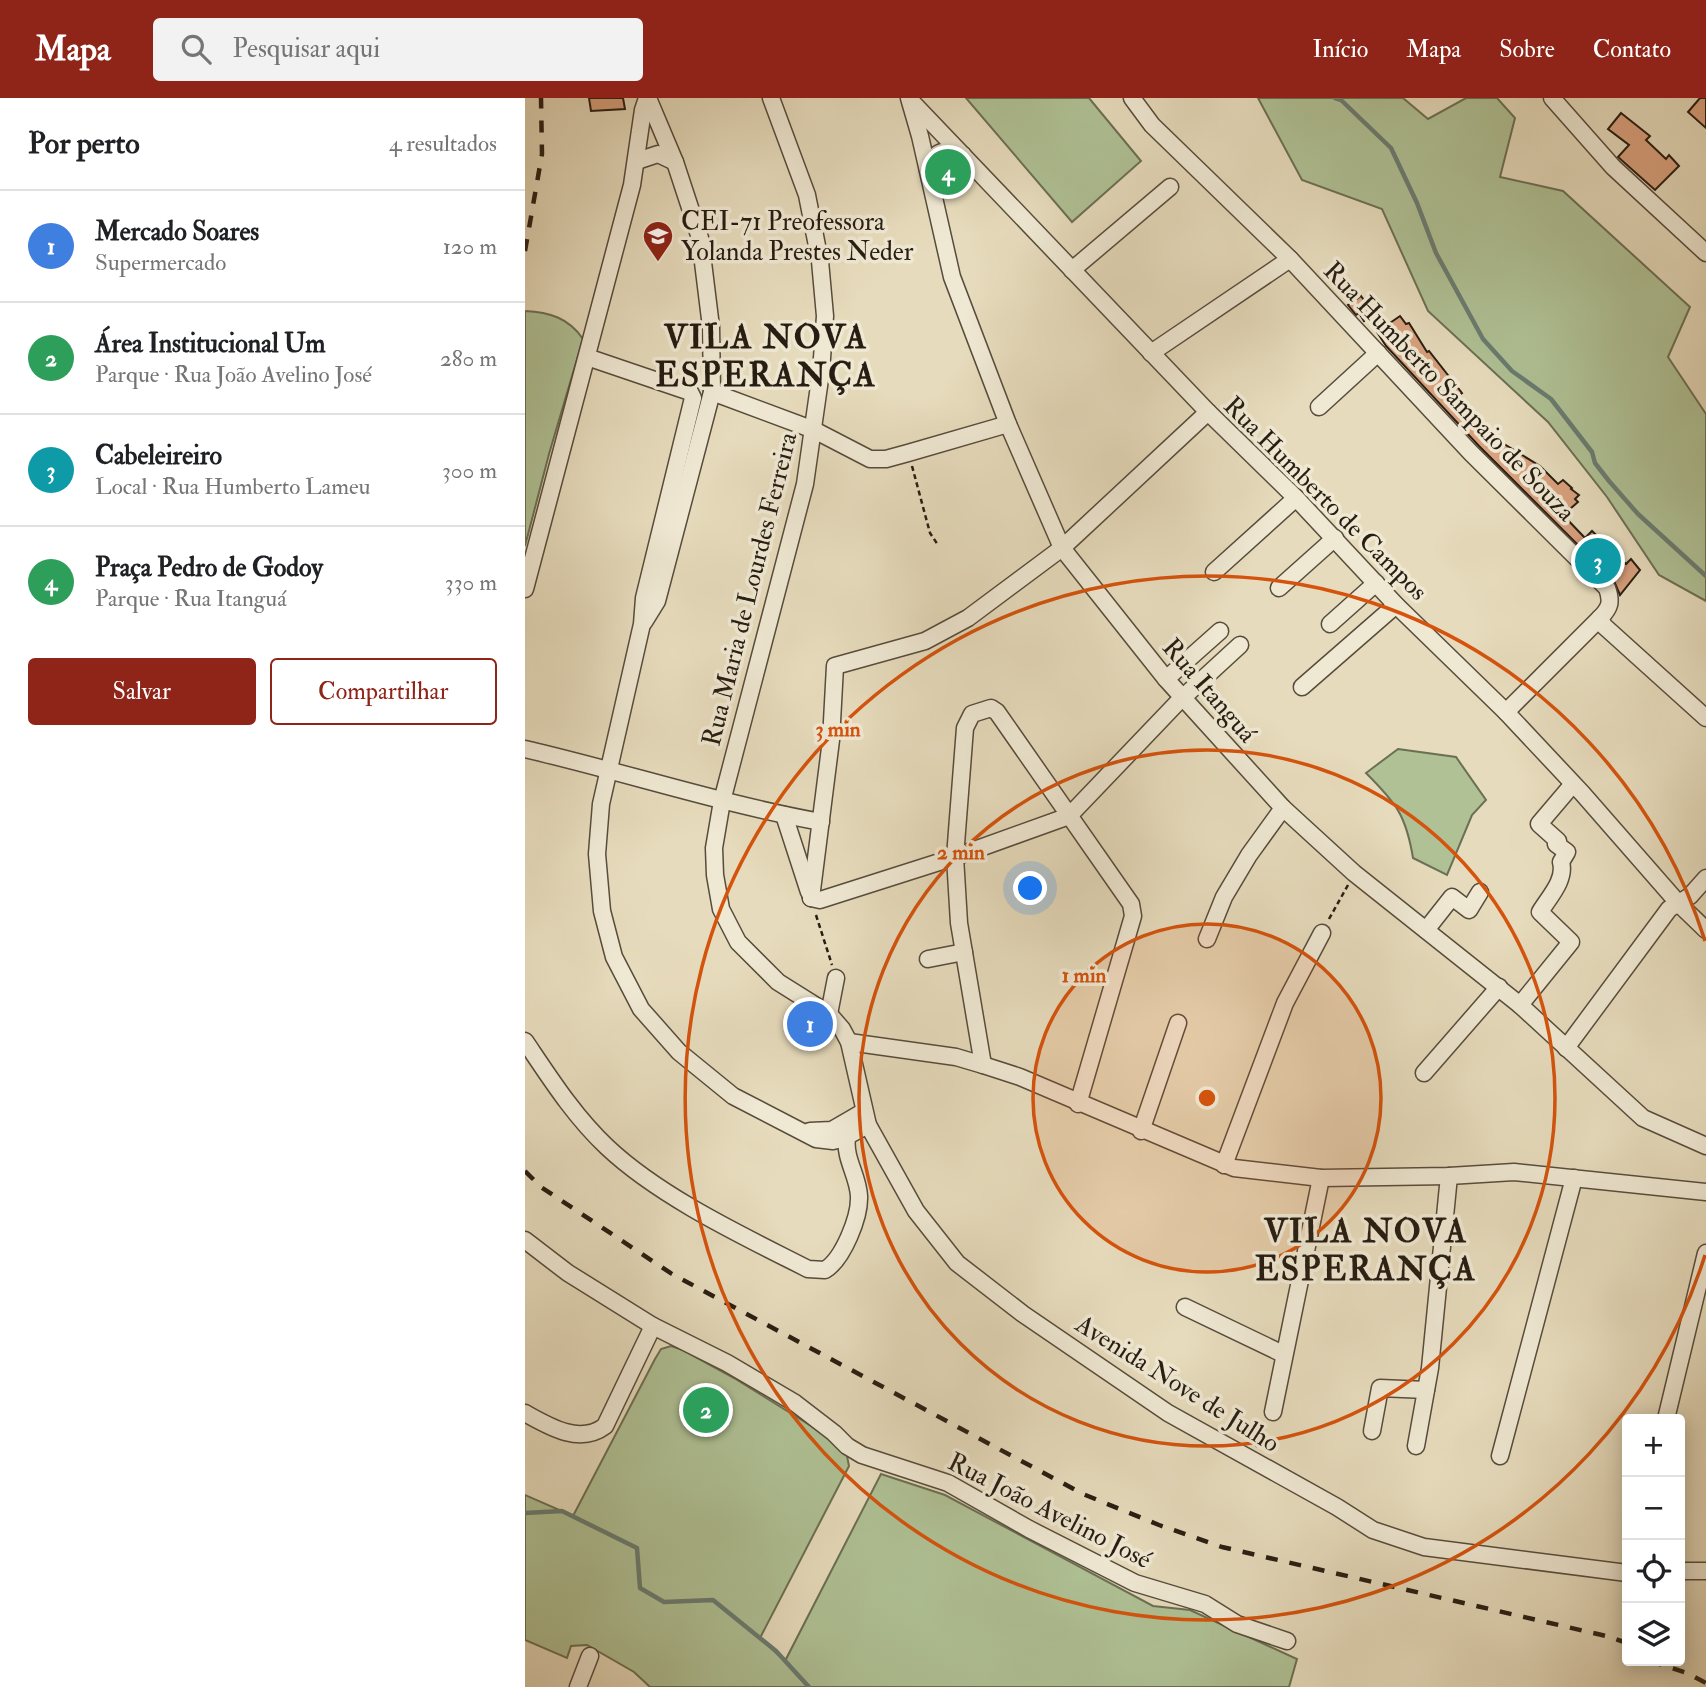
<!DOCTYPE html>
<html lang="pt">
<head>
<meta charset="utf-8">
<style>
  body { margin:0; font-family:"IM FELL Double Pica",serif; background:#f2f2f2; color:#202124 }
  .controls { position:absolute; right:21px; bottom:21px; display:grid; overflow:hidden; border-radius:7px; box-shadow:0 4px 18px #0003 }
  .controls button { width:63px; height:63px; display:grid; place-items:center; padding:0; border:0; border-bottom:2px solid #e0e0e0; background:#fff; color:#202124; font:35px sans-serif }
  .you { position:absolute; left:506px; top:791px; width:24px; height:24px; margin:-18px; border:5px solid #fff; border-radius:50%; background:#1a73e8; box-shadow:0 0 0 10px #1a73e833 }
  .badge { display:grid; place-items:center; width:46px; height:46px; border-radius:50%; background:#8f2418; color:#fff; font-size:23px; font-weight:700 }
  .pin { position:absolute; translate:-50% -50%; border:4px solid #fff; box-shadow:0 2px 7px #0006 }
  .list { margin:0; padding:0; list-style:none }
  h2 { display:flex; justify-content:space-between; align-items:center; height:91px; margin:0; padding:0 28px; font-size:30px }
  h2 small { font-size:23px; font-weight:400; color:#757577 }
  .list li { display:grid; grid-template-columns:46px 1fr auto; gap:21px; align-items:center; box-sizing:border-box; height:112px; padding:0 28px; border-top:2px solid #e0e0e0 }
  .list b { display:block; font-size:26px; white-space:nowrap }
  .list p { margin:0; font-size:23px; white-space:nowrap; color:#757577 }
  .list em { font-size:23px; font-style:normal; color:#757577 }
  .actions { display:flex; gap:14px; padding:21px 28px }
  .actions a { flex:1; padding:16px 0; border:2px solid #8f2418; border-radius:7px; text-align:center; font-size:24px; color:#8f2418 }
  .actions .main { background:#8f2418; color:#fff }
  .icon { flex:none; width:38px; height:38px; fill:none; stroke:currentColor; stroke-width:2; stroke-linecap:round; stroke-linejoin:round }
  .map { position:relative; flex:none; width:1181px; height:1589px; overflow:hidden }
  header { display:flex; align-items:center; gap:42px; box-sizing:border-box; height:98px; padding:0 35px; background:#8f2418; color:#fff }
  header strong { font-size:33px }
  nav { display:flex; gap:38px; margin-inline-start:auto; font-size:24px }
  .search { width:490px; height:63px; background:#f2f2f2; display:flex; align-items:center; gap:18px; box-sizing:border-box; padding:0 24px; border-radius:7px; color:#757577; font-size:26px }
  main { display:flex }
  aside { flex:1; background:#fff }
  .map>svg:first-child { display:block }
  .green { fill:#afc195; stroke:#6b6f54; stroke-width:2 }
  .lines { fill:none; stroke-linecap:round; stroke-linejoin:round }
  .stream { stroke:#6a7c71; stroke-width:4.5 }
  .building { fill:#d9a17e; stroke:#271d12; stroke-width:2 }
  .minor-casing { stroke:#574c3c; stroke-width:19 }
  .path { stroke:#271d12; stroke-width:2.5; stroke-dasharray:5 3.5; stroke-linecap:butt }
  .minor { stroke:#efe8d3; stroke-width:16 }
  .rail { stroke:#271d12; stroke-width:4.5; stroke-dasharray:12 12; stroke-linecap:butt }
  .ring { fill:none; stroke:#d5530d; stroke-width:3.5 }
  .labels { text-anchor:middle; stroke-width:7; stroke-linejoin:round; paint-order:stroke }
  .poi-label { font-size:26px; fill:#271d12; stroke:#efe8d3; text-anchor:start }
  .street-label { font-size:26px; fill:#271d12; stroke:#efe8d3 }
  .district-label { font-size:33px; font-weight:bold; letter-spacing:2px; fill:#271d12; stroke:#efe8d3 }
  .centre { fill:#d5530d; stroke:#efe8d3; stroke-width:3.5 }
  .ring-label { font-size:21px; text-anchor:middle; font-weight:bold; fill:#d5530d; stroke:#efe8d3; stroke-width:7; stroke-linejoin:round; paint-order:stroke }
</style>
</head>
<body>
<header>
<strong>Mapa</strong>
<div class="search"><svg class="icon" aria-label="search" viewBox="0 0 24 24"><circle cx="10" cy="10" r="6"/><path d="M15 15l6 6"/></svg>Pesquisar aqui</div>
<nav><a>Início</a><a>Mapa</a><a>Sobre</a><a>Contato</a></nav>
</header>
<main>
<aside>
<h2>Por perto<small>4 resultados</small></h2>
<ul class="list">
<li><span class="badge" style="background:#3f7fe0">1</span><div><b>Mercado Soares</b><p>Supermercado</p></div><em>120 m</em></li>
<li><span class="badge" style="background:#2e9e5b">2</span><div><b>Área Institucional Um</b><p>Parque · Rua João Avelino José</p></div><em>280 m</em></li>
<li><span class="badge" style="background:#0f9aa8">3</span><div><b>Cabeleireiro</b><p>Local · Rua Humberto Lameu</p></div><em>300 m</em></li>
<li><span class="badge" style="background:#2e9e5b">4</span><div><b>Praça Pedro de Godoy</b><p>Parque · Rua Itanguá</p></div><em>330 m</em></li>
</ul>
<div class="actions"><a class="main">Salvar</a><a>Compartilhar</a></div>
</aside>
<div class="map">
<svg width="1181" height="1589" viewBox="0 0 1181 1589">
  <rect width="100%" height="100%" fill="#e6dbbc"/>
  <filter id="stains"><feTurbulence type="fractalNoise" baseFrequency=".00286" numOctaves="4"/><feColorMatrix values="0 0 0 0 .2 0 0 0 0 .09 0 0 0 0 .02 0 0 0 .5 -.17"/></filter>
  <radialGradient id="worn" r=".72"><stop offset=".6" stop-color="#630" stop-opacity="0"/><stop offset="1" stop-color="#630" stop-opacity=".3"/></radialGradient>
  <g class="green">
    <polygon points="441,0 564,0 616,63 547,124"/>
    <polygon points="733,0 878,0 903,21 941,0 972,0 990,20 975,79 1038,93 1165,209 1143,259 1181,316 1181,503 1134,477 1082,399 1023,324 903,213 857,111 777,82"/>
    <path d="M0 213C24 214 44 220 58 241L24 356 0 448Z"/>
    <path d="M873 651 931 659 961 702 947 717 922 777 888 760C881 717 871 705 841 675Z"/>
    <polygon points="146,1248 158,1252 209,1280 312,1344 322,1358 324,1368 235,1540 260,1563 356,1376 420,1397 628,1508 665,1512 772,1561 764,1589 125,1589 109,1574 62,1547 46,1548 42,1560 0,1542 0,1397 48,1418 130,1261 136,1251"/>
  </g>
  <g class="lines">
    <g class="stream">
      <polyline points="810,0 816,2 866,50 892,105 911,155 958,241 987,273 1026,301 1067,354 1070,365 1084,383 1113,416 1181,478"/>
      <polyline points="0,1415 37,1413 112,1450 115,1490 139,1504 188,1502 251,1553 284,1589"/>
    </g>
  </g>
  <g class="building">
    <polygon points="64,0 98,0 100,11 66,13"/>
    <polygon points="1175,0 1181,0 1181,30 1163,14"/>
    <polygon points="1096,15 1125,38 1121,42 1141,61 1144,57 1154,68 1130,92 1093,59 1104,47 1083,31"/>
    <polygon points="836,198 849,216 839,223 834,215 831,217 823,207"/>
    <polygon points="875,218 881,226 884,225 902,254 904,253 937,295 933,298 938,302 929,309 977,348 979,346 1015,368 1033,386 1038,382 1047,390 1046,391 1054,397 1050,401 1053,404 1038,417 1060,440 1067,433 1101,466 1106,461 1115,472 1095,497 1089,483 954,348 861,248 852,234"/>
  </g>
  <g class="lines">
    <g class="minor-casing">
      <g id="minor">
        <polyline points="246,0 282,97 295,163 300,218 296,274 280,386 197,703 189,750 190,777 196,811 213,844 253,884 304,916 317,931 324,944 343,1027 391,1113 432,1165 498,1216 643,1315 812,1409 848,1432 899,1449 1102,1475"/>
        <polyline points="384,0 395,38 427,179 483,326 537,450 641,581 758,710 829,775 995,907 1118,1020 1181,1048"/>
        <path d="M607 0 627 27 765 161 946 355 1082 490C1087 504 1085 510 1075 520L1079 528 1181 620"/>
        <polyline points="1027,0 1088,69 1181,155"/>
        <polyline points="386,3 683,314 771,400 871,507 981,614 1057,695 1154,806 1181,832"/>
        <polyline points="112,63 133,56 150,64"/>
        <path d="M403 72C409 52 419 50 438 57"/>
        <polyline points="547,172 645,89"/>
        <polyline points="626,255 765,161"/>
        <polyline points="62,259 165,294 168,300 119,500 117,526 76,706 72,756 77,813 89,859 116,911 154,954 208,998 291,1041 308,1043 317,1041 343,1027"/>
        <polyline points="187,294 289,332 345,361 361,361 383,355 483,326"/>
        <polyline points="794,309 853,255"/>
        <polyline points="689,474 771,400"/>
        <polyline points="754,490 810,440"/>
        <polyline points="0,491 107,87 118,12 122,0"/>
        <polyline points="119,524 132,503 187,294 186,229 175,140 150,64 123,0"/>
        <polyline points="805,526 851,485"/>
        <polyline points="641,581 695,533"/>
        <polyline points="777,589 871,507"/>
        <polyline points="981,614 1075,520"/>
        <path d="M0 651C99 674 196 706 296 724"/>
        <polyline points="259,717 284,794"/>
        <polyline points="286,800 306,642 310,568 400,543 443,520 537,450 683,314"/>
        <polyline points="286,800 295,802 430,759 544,718 653,604 715,547"/>
        <polyline points="901,832 927,799 944,812 955,794"/>
        <polyline points="682,841 699,799 724,757 758,710"/>
        <polyline points="403,861 439,854"/>
        <path d="M995 907 1046 844 1015 814C1024 799 1041 782 1036 764L1042 754 1031 746 1033 743 1014 726 1048 686"/>
        <polyline points="304,916 311,880"/>
        <path d="M0 943C25 980 49 1018 82 1049 135 1099 218 1138 283 1171L300 1172C318 1161 335 1119 334 1098 333 1077 319 1061 322 1039"/>
        <polyline points="324,944 431,959 458,967 495,979 709,1070 796,1080 924,1078 989,1074 1181,1094"/>
        <polyline points="1041,950 1144,811 1165,798 1181,780"/>
        <polyline points="458,967 434,825 430,759 440,630 447,616 466,610 472,614 606,806 608,818 553,1006"/>
        <polyline points="899,975 974,889"/>
        <polyline points="285,1033 307,1032 338,1014"/>
        <polyline points="616,1033 653,925"/>
        <polyline points="699,1067 760,905 797,835"/>
        <polyline points="0,1142 43,1175 128,1228 202,1265 270,1305 309,1335 322,1348 337,1357 423,1385 504,1431 610,1485 680,1506 712,1526 762,1543"/>
        <polyline points="660,1209 758,1256"/>
        <polyline points="748,1314 796,1080"/>
        <path d="M0 1315C25 1329 55 1347 80 1328L128 1228"/>
        <polyline points="1141,1321 1181,1155"/>
        <polyline points="847,1333 855,1290 901,1292"/>
        <polyline points="891,1348 905,1270 924,1078"/>
        <polyline points="975,1358 1049,1080"/>
        <polyline points="1155,1473 1181,1473"/>
        <polyline points="53,1589 65,1558"/>
      </g>
    </g>
    <g class="path">
      <polyline points="387,368 405,435 413,447"/>
      <polyline points="291,817 307,867"/>
      <polyline points="804,821 823,787"/>
      <polyline points="731,1349 742,1326"/>
    </g>
    <use href="#minor" class="minor"/>
    <g class="rail">
      <polyline points="0,153 17,56 16,0"/>
      <polyline points="0,1073 16,1089 147,1176 558,1396 634,1427 697,1449 1081,1538 1102,1545"/>
      <polyline points="1125,1563 1162,1575 1181,1585"/>
    </g>
  </g>
  <circle cx="682" cy="1000" r="174" fill="#d5530d" fill-opacity=".12"/>
  <g class="ring">
    <circle cx="682" cy="1000" r="174"/>
    <circle cx="682" cy="1000" r="348"/>
    <path d="M1180 1157A522 522 0 1 1 1180 843"/>
  </g>
  <defs>
    <g id="school-pin" transform="scale(1.575)"><path d="M0 17L-7.5 6A9.5 9.5 0 1 1 7.5 6Z" fill="#8f2418" stroke="#efe8d3"/><path d="M0-5L7-2L0 1L-7-2ZM-4 1L0 2.5L4 1V4Q0 6-4 4Z" fill="#fff"/></g>
  </defs>
  <g fill-rule="evenodd">
    <use href="#school-pin" x="133" y="138"/>
  </g>
  <g class="labels">
    <g class="poi-label">
      <text x="156" y="132">CEI-71 Preofessora<tspan x="156" dy="30">Yolanda Prestes Neder</tspan></text>
    </g>
    <g class="street-label">
      <text transform="translate(925 293) rotate(46)" y="9">Rua Humberto Sampaio de Souza</text>
      <text transform="translate(801 400) rotate(45)" y="9">Rua Humberto de Campos</text>
      <text transform="translate(224 491) rotate(-76)" y="9">Rua Maria de Lourdes Ferreira</text>
      <text transform="translate(685 592) rotate(49)" y="9">Rua Itanguá</text>
      <text transform="translate(653 1285) rotate(32)" y="9">Avenida Nove de Julho</text>
      <text transform="translate(525 1412) rotate(27)" y="9">Rua João Avelino José</text>
    </g>
    <g class="district-label">
      <text x="241" y="250">VILA NOVA<tspan x="241" dy="38">ESPERANÇA</tspan></text>
      <text x="841" y="1144">VILA NOVA<tspan x="841" dy="38">ESPERANÇA</tspan></text>
    </g>
  </g>
  <circle cx="682" cy="1000" r="10" class="centre"/>
  <g class="ring-label">
    <text x="313" y="638">3 min</text>
    <text x="436" y="761">2 min</text>
    <text x="559" y="884">1 min</text>
  </g>
  <rect width="100%" height="100%" filter="url(#stains)"/>
  <rect width="100%" height="100%" fill="url(#worn)"/>
</svg>
<div class="controls">
<button>+</button>
<button>−</button>
<button><svg class="icon" aria-label="locate" viewBox="0 0 24 24"><circle cx="12" cy="12" r="6"/><path d="M12 2v4M12 18v4M2 12h4M18 12h4"/></svg></button>
<button><svg class="icon" aria-label="layers" viewBox="0 0 24 24"><path d="M12 4l9 5-9 5-9-5zM3 14l9 5 9-5"/></svg></button>
</div>
<div class="you"></div>
<div class="pin badge" style="left:285px;top:926px;background:#3f7fe0">1</div>
<div class="pin badge" style="left:181px;top:1312px;background:#2e9e5b">2</div>
<div class="pin badge" style="left:1073px;top:463px;background:#0f9aa8">3</div>
<div class="pin badge" style="left:423px;top:74px;background:#2e9e5b">4</div>
</div>
</main>
</body>
</html>
